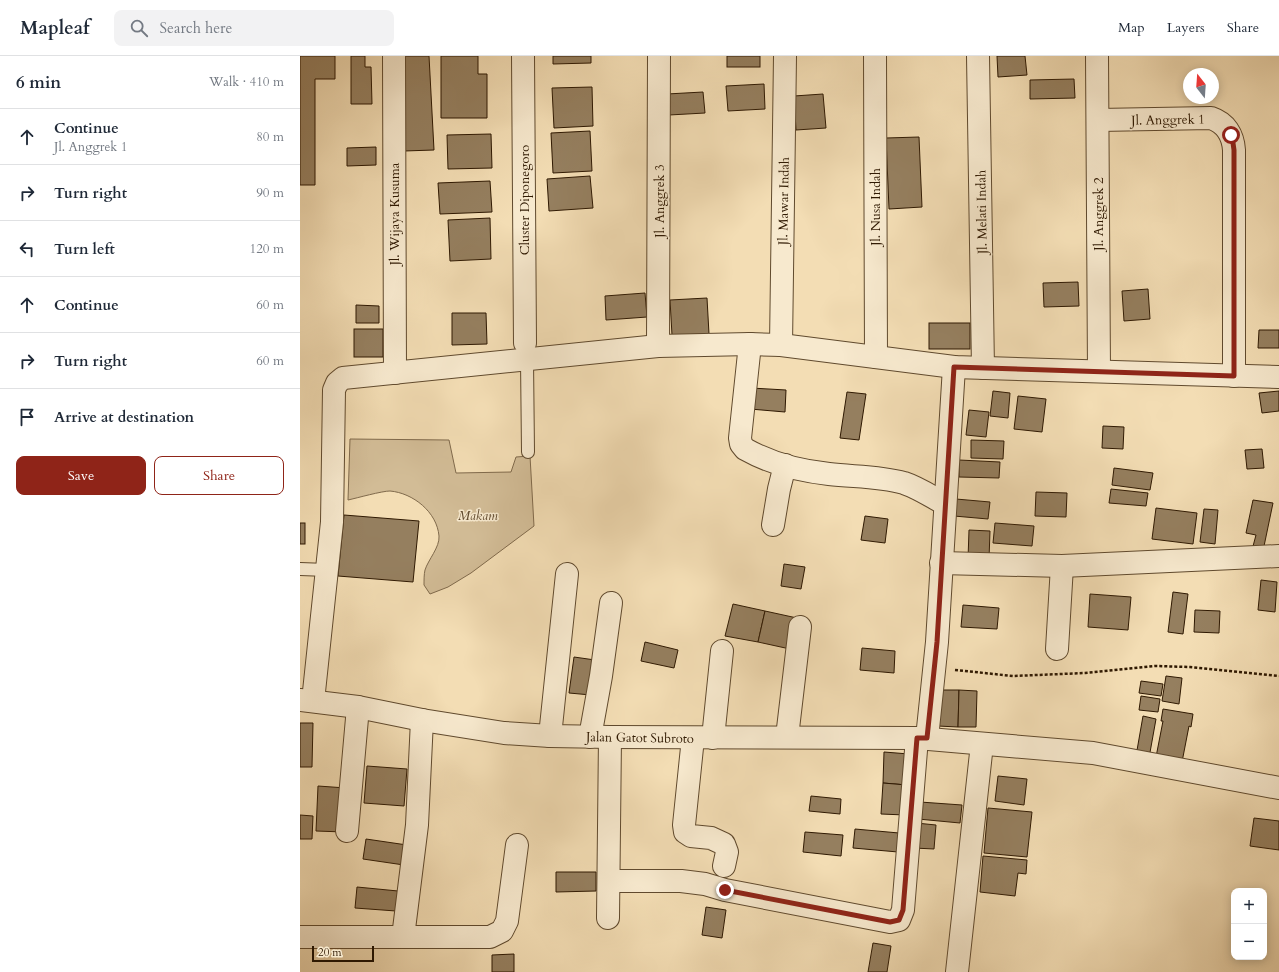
<!DOCTYPE html>
<html lang="en">
<head>
<meta charset="utf-8">
<style>
  body { margin:0; font-family:Cardo,serif; background:#f2f2f3; color:#1f2937 }
  .controls { position:absolute; right:12px; bottom:12px; display:grid; overflow:hidden; border-radius:8px; box-shadow:0 2px 10px #0003 }
  .controls button { width:36px; height:36px; display:grid; place-items:center; padding:0; border:0; border-bottom:1px solid #e0e1e3; background:#fff; color:#1f2937; font:20px sans-serif }
  .compass { position:absolute; left:883px; top:12px; width:36px; height:36px; border-radius:50%; background:#fff; box-shadow:0 2px 10px #0003; rotate:343deg }
  .scale { position:absolute; left:12px; bottom:10px; width:62px; box-sizing:border-box; padding-left:4px; border:2px solid #2f1902; border-top:0; font-size:11px; line-height:14px; white-space:nowrap; color:#2f1902; -webkit-text-stroke:3px #f7e9ce; paint-order:stroke }
  .stop { position:absolute; width:12px; height:12px; margin:-9px; border:3px solid #8f2418; border-radius:50%; background:#fff }
  .stop.end { background:#8f2418; border-color:#fff; box-shadow:0 1px 4px #0008 }
  .list { margin:0; padding:0; list-style:none }
  h2 { display:flex; justify-content:space-between; align-items:center; height:52px; margin:0; padding:0 16px; font-size:17px }
  h2 small { font-size:13px; font-weight:400; color:#747a83 }
  .list li { display:grid; grid-template-columns:26px 1fr auto; gap:12px; align-items:center; box-sizing:border-box; height:56px; padding:0 16px; border-top:1px solid #e0e1e3 }
  .list b { display:block; font-size:15px; white-space:nowrap }
  .list p { margin:0; font-size:13px; white-space:nowrap; color:#747a83 }
  .list em { font-size:13px; font-style:normal; color:#747a83 }
  .actions { display:flex; gap:8px; padding:12px 16px }
  .actions a { flex:1; padding:9px 0; border:1px solid #8f2418; border-radius:8px; text-align:center; font-size:14px; color:#8f2418 }
  .actions .main { background:#8f2418; color:#fff }
  .icon { flex:none; width:22px; height:22px; fill:none; stroke:currentColor; stroke-width:2; stroke-linecap:round; stroke-linejoin:round }
  .map { position:relative; flex:none; width:979px; height:916px; overflow:hidden }
  header { display:flex; align-items:center; gap:24px; box-sizing:border-box; height:56px; padding:0 20px; background:#fff; border-bottom:1px solid #e0e1e3 }
  header strong { font-size:19px }
  nav { display:flex; gap:22px; margin-inline-start:auto; font-size:14px }
  .search { width:280px; height:36px; background:#f2f2f3; display:flex; align-items:center; gap:10px; box-sizing:border-box; padding:0 14px; border-radius:8px; color:#747a83; font-size:15px }
  main { display:flex }
  aside { flex:1; background:#fff }
  .map>svg:first-child { display:block }
  .green { fill:#d2bc96; stroke:#806a4c }
  .building { fill:#957f5f; stroke:#2f1902 }
  .lines { fill:none; stroke-linecap:round; stroke-linejoin:round }
  .lane-casing { stroke:#604a2e; stroke-width:14 }
  .street-casing { stroke:#604a2e; stroke-width:24 }
  .path { stroke:#2f1902; stroke-width:2.5; stroke-dasharray:3 2; stroke-linecap:butt }
  .lane { stroke:#f7e9ce; stroke-width:12 }
  .street { stroke:#f7e9ce; stroke-width:22 }
  .route { stroke:#8f2418; stroke-width:5 }
  .labels { text-anchor:middle; stroke-width:3; stroke-linejoin:round; paint-order:stroke }
  .street-label { font-size:13px; fill:#2f1902; stroke:#f7e9ce }
  .park-label { font-size:13px; font-style:italic; fill:#604a2e; stroke:#f7e9ce }
</style>
</head>
<body>
<header>
<strong>Mapleaf</strong>
<div class="search"><svg class="icon" aria-label="search" viewBox="0 0 24 24"><circle cx="10" cy="10" r="6"/><path d="M15 15l6 6"/></svg>Search here</div>
<nav><a>Map</a><a>Layers</a><a>Share</a></nav>
</header>
<main>
<aside>
<h2>6 min<small>Walk · 410 m</small></h2>
<ul class="list">
<li><svg class="icon" aria-label="ahead" viewBox="0 0 24 24"><path d="M12 20V5M6 11l6-6 6 6"/></svg><div><b>Continue</b><p>Jl. Anggrek 1</p></div><em>80 m</em></li>
<li><svg class="icon" aria-label="right" viewBox="0 0 24 24"><path d="M7 20v-9h11M14 6l5 5-5 5"/></svg><div><b>Turn right</b></div><em>90 m</em></li>
<li><svg class="icon" aria-label="left" viewBox="0 0 24 24"><path d="M17 20v-9H6M10 6l-5 5 5 5"/></svg><div><b>Turn left</b></div><em>120 m</em></li>
<li><svg class="icon" aria-label="ahead" viewBox="0 0 24 24"><path d="M12 20V5M6 11l6-6 6 6"/></svg><div><b>Continue</b></div><em>60 m</em></li>
<li><svg class="icon" aria-label="right" viewBox="0 0 24 24"><path d="M7 20v-9h11M14 6l5 5-5 5"/></svg><div><b>Turn right</b></div><em>60 m</em></li>
<li><svg class="icon" aria-label="arrive" viewBox="0 0 24 24"><path d="M6 21V4h12l-3 4 3 4H6"/></svg><div><b>Arrive at destination</b></div></li>
</ul>
<div class="actions"><a class="main">Save</a><a>Share</a></div>
</aside>
<div class="map">
<svg width="979" height="916" viewBox="0 0 979 916">
  <rect width="100%" height="100%" fill="#f3ddb4"/>
  <filter id="stains"><feTurbulence type="fractalNoise" baseFrequency=".005" numOctaves="4"/><feColorMatrix values="0 0 0 0 .2 0 0 0 0 .09 0 0 0 0 .02 0 0 0 .5 -.17"/></filter>
  <radialGradient id="worn" r=".72"><stop offset=".6" stop-color="#630" stop-opacity="0"/><stop offset="1" stop-color="#630" stop-opacity=".3"/></radialGradient>
  <path class="green" d="M50 383 149 384 156 417 211 416 216 401 230 400 234 470 171 517 148 531 130 538 124 529C124 524 124 518 125 514 128 504 140 491 139 480 137 456 113 437 90 435 82 435 57 442 48 444Z"/>
  <g class="building">
    <polygon points="0,0 35,0 35,23 15,23 15,129 0,129"/>
    <polygon points="51,0 65,0 65,11 71,11 72,48 51,48"/>
    <polygon points="100,0 129,0 134,94 104,95"/>
    <polygon points="141,0 178,0 178,18 187,18 187,62 141,62"/>
    <polygon points="253,0 291,0 291,7 253,8"/>
    <rect x="427" y="0" width="33" height="11"/>
    <polygon points="697,0 725,0 727,19 698,21"/>
    <polygon points="774,23 775,42 730,43 730,24"/>
    <polygon points="464,28 465,53 428,55 426,30"/>
    <polygon points="292,31 293,70 254,72 252,32"/>
    <polygon points="403,36 405,57 369,59 367,38"/>
    <polygon points="523,38 526,72 496,74 494,40"/>
    <polygon points="290,75 292,115 253,117 251,77"/>
    <polygon points="191,78 192,112 148,113 147,79"/>
    <polygon points="619,81 622,151 589,153 586,82"/>
    <polygon points="76,91 76,109 47,110 47,92"/>
    <polygon points="290,120 293,152 249,155 247,123"/>
    <polygon points="190,125 192,156 140,158 138,127"/>
    <polygon points="190,162 191,203 150,205 148,164"/>
    <polygon points="778,226 779,250 744,251 743,227"/>
    <polygon points="848,233 850,263 824,265 822,235"/>
    <polygon points="345,237 347,261 306,264 305,240"/>
    <polygon points="407,242 409,278 372,279 370,244"/>
    <polygon points="56,249 79,250 79,267 56,267"/>
    <polygon points="152,257 186,257 187,288 152,289"/>
    <rect x="629" y="267" width="41" height="26"/>
    <rect x="54" y="273" width="29" height="28"/>
    <polygon points="959,274 979,274 979,292 958,292"/>
    <polygon points="451,332 486,334 485,356 450,353"/>
    <polygon points="693,335 710,337 708,362 690,360"/>
    <polygon points="979,335 979,355 962,357 959,337"/>
    <polygon points="547,336 566,338 559,384 540,382"/>
    <polygon points="718,340 746,343 742,376 714,373"/>
    <polygon points="669,354 689,356 686,381 666,379"/>
    <polygon points="803,370 824,371 823,393 802,392"/>
    <polygon points="671,384 704,385 703,403 671,402"/>
    <polygon points="962,393 964,412 947,413 945,394"/>
    <polygon points="659,404 700,406 699,422 659,421"/>
    <polygon points="814,412 853,417 850,434 812,429"/>
    <polygon points="811,433 848,437 846,450 809,447"/>
    <polygon points="736,436 767,437 766,461 735,460"/>
    <polygon points="656,443 690,446 688,463 654,460"/>
    <polygon points="953,444 973,447 963,495 952,494 956,479 946,477"/>
    <polygon points="856,452 897,457 893,488 852,483"/>
    <polygon points="904,453 918,454 915,488 900,486"/>
    <polygon points="44,459 119,465 113,526 38,520"/>
    <polygon points="565,460 588,463 585,487 561,484"/>
    <rect x="0" y="467" width="5" height="21"/>
    <polygon points="695,467 734,470 732,490 693,487"/>
    <polygon points="669,474 690,475 689,503 668,503"/>
    <polygon points="484,508 505,511 501,533 481,530"/>
    <polygon points="961,524 977,526 975,556 958,554"/>
    <polygon points="873,536 888,538 883,578 868,576"/>
    <polygon points="790,538 831,541 828,574 788,571"/>
    <polygon points="433,548 465,555 458,586 425,580"/>
    <polygon points="663,549 699,552 697,573 661,571"/>
    <polygon points="895,554 920,555 919,577 894,576"/>
    <polygon points="465,555 497,562 490,593 458,586"/>
    <polygon points="345,586 378,594 374,612 341,605"/>
    <polygon points="562,592 595,595 594,617 560,614"/>
    <polygon points="274,601 295,604 291,639 269,637"/>
    <polygon points="866,620 882,622 879,648 862,645"/>
    <polygon points="841,625 863,628 861,640 839,637"/>
    <polygon points="640,634 659,634 658,671 638,670"/>
    <polygon points="659,634 677,635 676,671 658,671"/>
    <polygon points="841,640 860,643 858,656 839,654"/>
    <polygon points="863,653 893,658 891,671 889,670 882,706 856,701 863,665 861,665"/>
    <polygon points="843,660 856,663 849,702 836,700"/>
    <polygon points="0,667 13,667 12,711 0,711"/>
    <polygon points="584,696 609,698 607,729 583,727"/>
    <polygon points="67,710 107,713 104,750 64,747"/>
    <polygon points="698,720 727,723 724,749 695,745"/>
    <polygon points="583,727 607,729 605,759 581,758"/>
    <polygon points="18,730 46,732 44,776 16,775"/>
    <polygon points="511,740 541,743 540,758 509,755"/>
    <polygon points="620,746 662,749 660,767 618,763"/>
    <polygon points="688,752 732,756 727,801 684,797"/>
    <polygon points="0,759 13,760 12,783 0,783"/>
    <polygon points="954,762 979,765 979,794 950,790"/>
    <polygon points="616,767 636,769 634,793 614,792"/>
    <polygon points="555,773 599,777 598,796 553,792"/>
    <polygon points="505,776 543,779 541,800 503,796"/>
    <polygon points="66,783 107,789 104,809 63,803"/>
    <polygon points="683,800 727,804 726,818 718,817 715,840 680,836"/>
    <polygon points="256,816 296,816 296,835 256,836"/>
    <polygon points="57,831 98,835 96,855 55,852"/>
    <polygon points="406,851 426,854 422,882 402,879"/>
    <polygon points="573,887 591,890 587,916 568,916"/>
    <polygon points="214,898 214,916 192,916 192,899"/>
  </g>
  <g class="lines">
    <g class="lane-casing">
      <g id="lane">
        <polyline points="227,304 228,396"/>
        <polyline points="0,513 27,514"/>
      </g>
    </g>
    <g class="street-casing">
      <g id="street">
        <polyline points="94,0 95,317"/>
        <polyline points="223,0 225,287"/>
        <polyline points="575,0 576,301"/>
        <polyline points="678,0 683,312"/>
        <polyline points="797,0 799,315"/>
        <path d="M798 64 911 62C926 67 933 79 934 94V320"/>
        <path d="M450 288 440 382 441 388 445 393C470 407 500 415 529 418 554 421 579 420 604 427 619 432 632 441 645 448"/>
        <polyline points="481,289 485,0"/>
        <polyline points="358,290 359,0"/>
        <polyline points="473,469 479,433 485,409"/>
        <polyline points="641,507 762,510 979,500"/>
        <polyline points="757,593 762,510"/>
        <polyline points="0,644 58,651 122,664 204,677 250,680 310,681 617,682 793,697 979,732"/>
        <polyline points="13,645 32,466 34,334 37,327 43,322 358,290 450,288 481,289 654,311 979,321"/>
        <polyline points="250,680 267,518"/>
        <polyline points="290,681 301,620 311,547"/>
        <polyline points="487,681 500,571"/>
        <polyline points="393,682 384,769 385,776 391,780 411,782 424,788 427,796 424,810"/>
        <polyline points="413,682 422,595"/>
        <polyline points="627,682 637,586 654,311"/>
        <polyline points="47,775 58,651"/>
        <polyline points="309,825 381,825 405,828 425,834 590,866 599,864 603,854 617,682"/>
        <polyline points="308,862 310,681"/>
        <polyline points="0,881 190,881 202,875 207,865 217,789"/>
        <polyline points="103,881 117,769 122,664"/>
        <polyline points="657,916 682,688"/>
      </g>
    </g>
    <polyline class="path" points="655,614 713,620 785,617 855,610 890,611 979,620"/>
    <use href="#lane" class="lane"/>
    <use href="#street" class="street"/>
  </g>
  <g class="lines">
    <polyline class="route" points="425,834 590,866 599,864 603,854 617,682 627,682 637,586 654,311 934,320 934,94 933,87 931,79"/>
  </g>
  <g class="labels">
    <g class="street-label">
      <text transform="translate(868 63) rotate(-1)" y="5">Jl. Anggrek 1</text>
      <text transform="translate(224 144) rotate(-90)" y="5">Cluster Diponegoro</text>
      <text transform="translate(359 145) rotate(-90)" y="5">Jl. Anggrek 3</text>
      <text transform="translate(483 145) rotate(-89)" y="5">Jl. Mawar Indah</text>
      <text transform="translate(575 151) rotate(-90)" y="5">Jl. Nusa Indah</text>
      <text transform="translate(681 156) rotate(-91)" y="5">Jl. Melati Indah</text>
      <text transform="translate(94 158) rotate(-90)" y="5">Jl. Wijaya Kusuma</text>
      <text transform="translate(798 158) rotate(-90)" y="5">Jl. Anggrek 2</text>
      <text transform="translate(340 681) rotate(1)" y="5">Jalan Gatot Subroto</text>
    </g>
    <g class="park-label">
      <text x="178" y="464">Makam</text>
    </g>
  </g>
  <rect width="100%" height="100%" filter="url(#stains)"/>
  <rect width="100%" height="100%" fill="url(#worn)"/>
</svg>
<div class="controls">
<button>+</button>
<button>−</button>
</div>
<svg class="compass" viewBox="-18 -18 36 36"><path d="M0-13l5 13h-10z" fill="#e53935"/><path d="M0 13l5-13h-10z" fill="#747a83"/></svg>
<div class="scale">20 m</div>
<div class="stop" style="left:931px;top:79px"></div>
<div class="stop end" style="left:425px;top:834px"></div>
</div>
</main>
</body>
</html>
